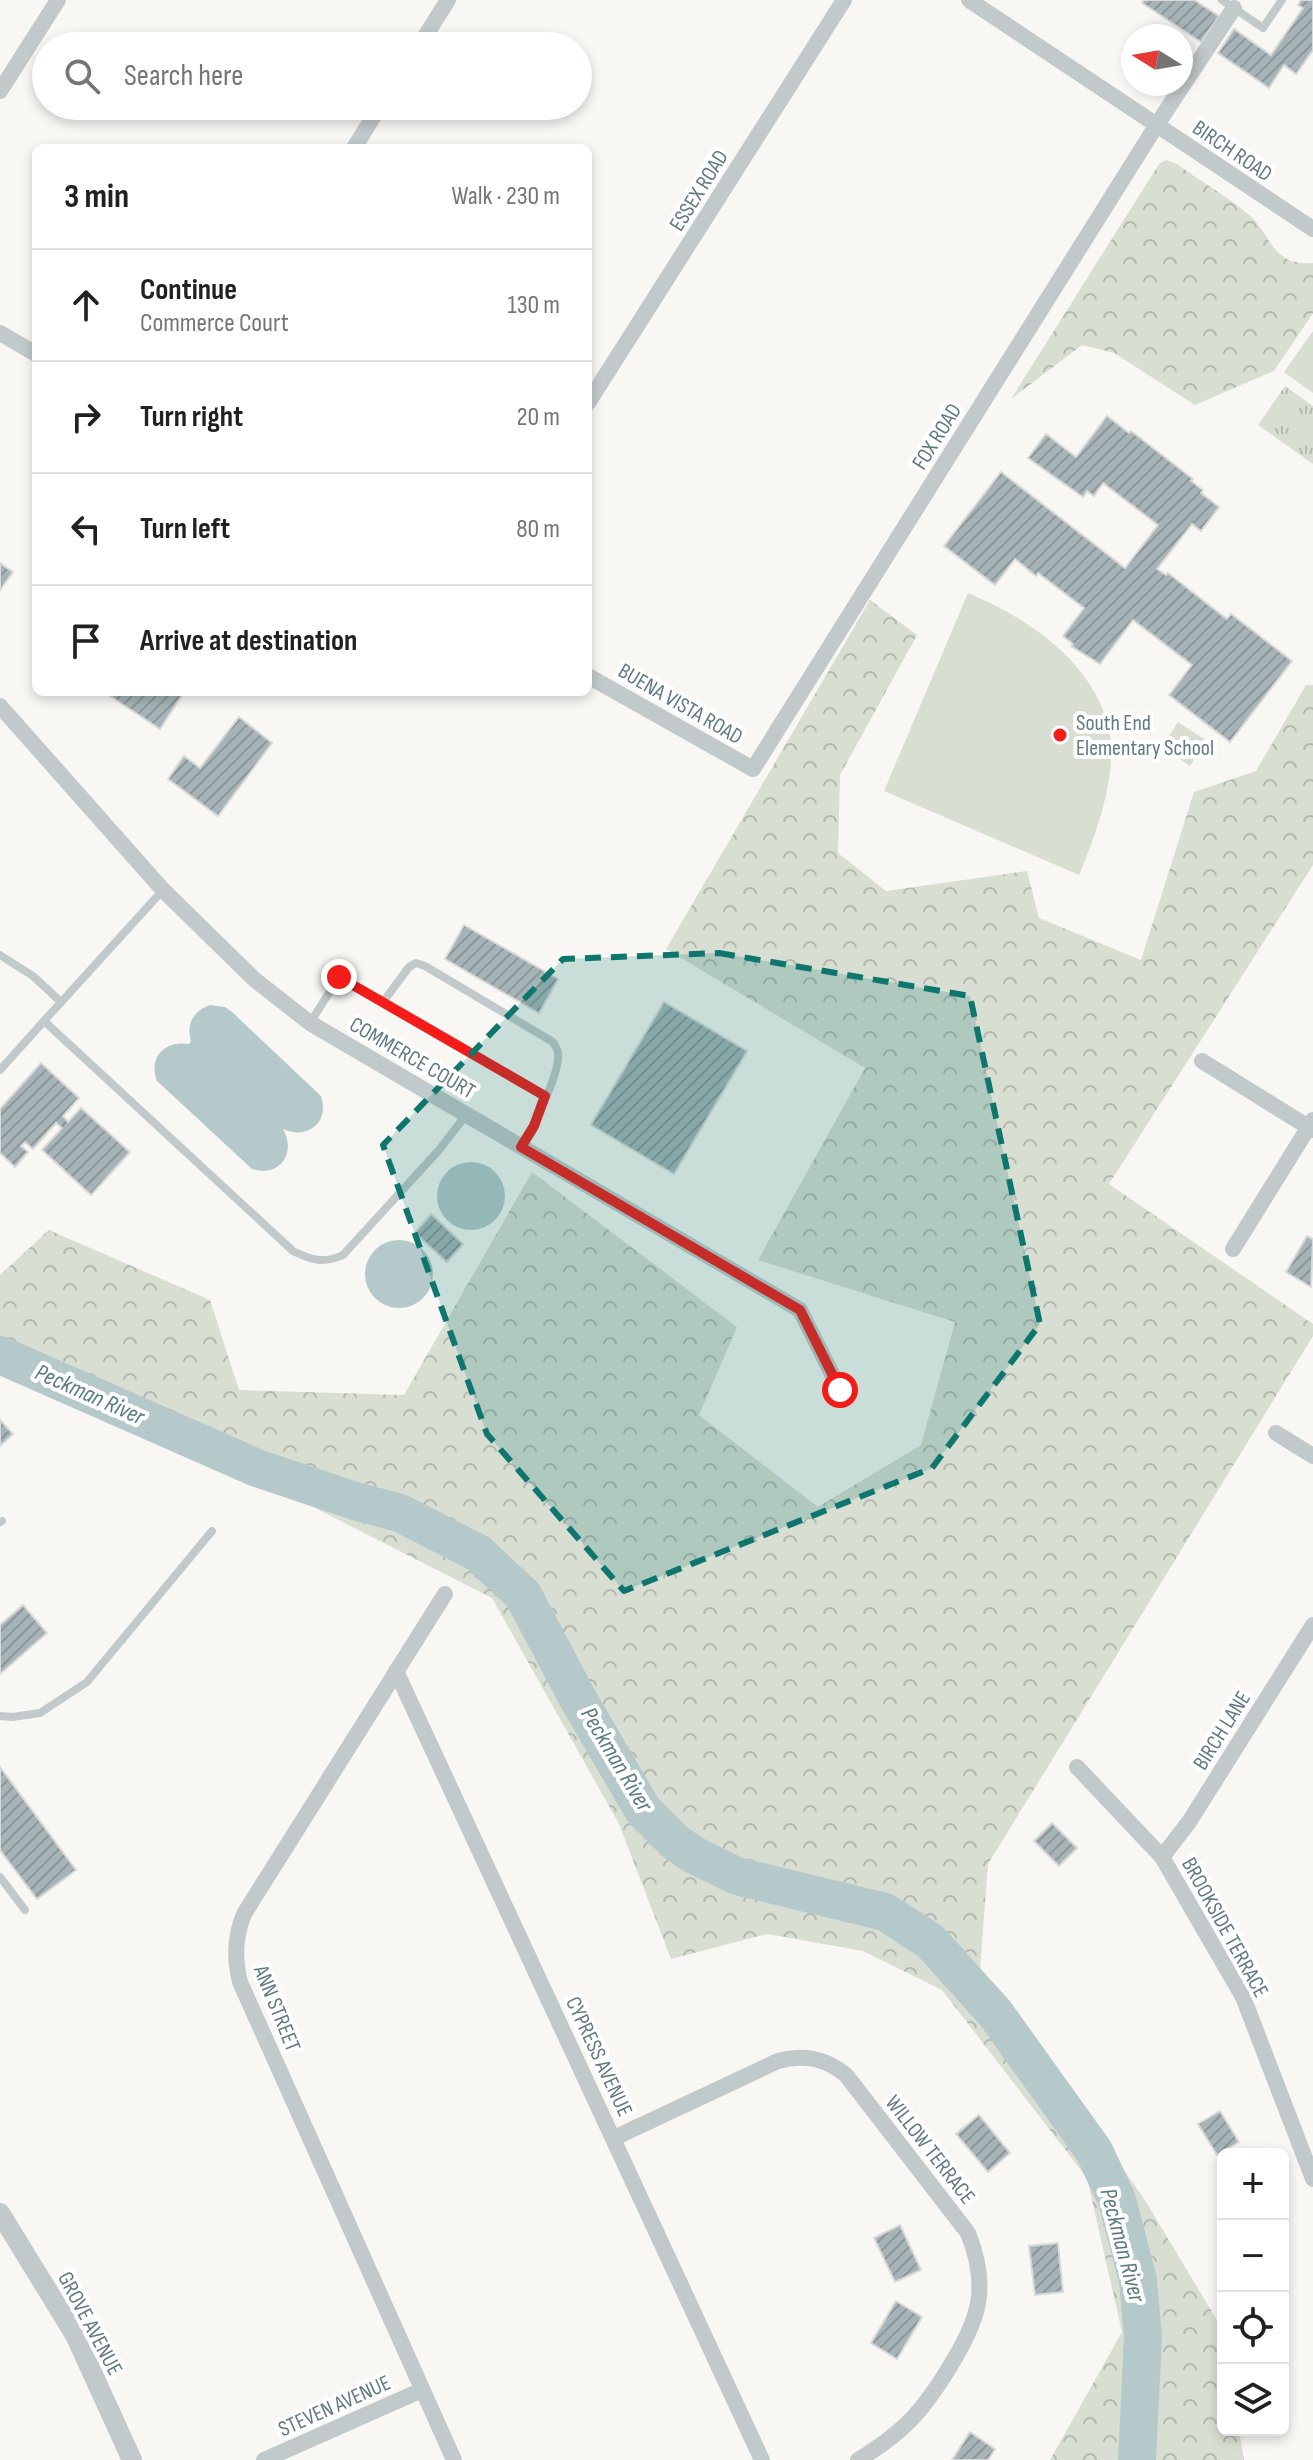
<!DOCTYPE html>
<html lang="en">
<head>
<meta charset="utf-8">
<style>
  body { margin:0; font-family:"Sofia Sans Condensed",sans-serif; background:#f2f2f2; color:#202124 }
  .controls { position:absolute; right:24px; bottom:24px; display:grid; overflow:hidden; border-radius:12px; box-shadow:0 4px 12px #0003 }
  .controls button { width:72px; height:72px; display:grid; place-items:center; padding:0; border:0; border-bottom:2px solid #e0e0e0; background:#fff; color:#202124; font:40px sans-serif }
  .compass { position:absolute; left:1121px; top:24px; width:72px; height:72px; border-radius:50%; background:#fff; box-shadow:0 4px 12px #0003; rotate:281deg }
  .stop { position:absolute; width:24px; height:24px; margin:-18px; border:6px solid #f41b18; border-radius:50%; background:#fff }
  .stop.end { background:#f41b18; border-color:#fff; box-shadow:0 2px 8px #0008 }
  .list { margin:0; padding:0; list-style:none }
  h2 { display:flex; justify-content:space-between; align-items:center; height:104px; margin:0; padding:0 32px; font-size:34px }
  h2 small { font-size:26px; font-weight:400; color:#757577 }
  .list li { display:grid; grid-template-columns:52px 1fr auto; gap:24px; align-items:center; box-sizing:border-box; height:112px; padding:0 32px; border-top:2px solid #e0e0e0 }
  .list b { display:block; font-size:30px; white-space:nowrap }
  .list p { margin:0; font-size:26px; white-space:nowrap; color:#757577 }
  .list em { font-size:26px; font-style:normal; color:#757577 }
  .icon { flex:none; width:44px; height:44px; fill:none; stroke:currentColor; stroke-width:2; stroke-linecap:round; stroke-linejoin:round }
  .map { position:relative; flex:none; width:1313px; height:2460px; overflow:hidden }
  .search { position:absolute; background:#fff; box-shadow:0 4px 12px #0003; left:32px; top:32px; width:560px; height:88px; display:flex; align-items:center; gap:20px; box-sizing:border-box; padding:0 28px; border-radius:44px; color:#757577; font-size:30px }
  .panel { position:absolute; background:#fff; box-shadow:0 4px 12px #0003; left:32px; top:144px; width:560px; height:552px; border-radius:12px }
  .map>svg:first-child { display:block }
  .grass { fill:url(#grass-tufts) }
  .forest { fill:url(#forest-crowns) }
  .pitch { fill:#d9ded3 }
  .water { fill:#b6c9ca }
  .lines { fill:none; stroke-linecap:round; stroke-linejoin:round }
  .river { stroke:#b6c9ca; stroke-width:38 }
  .building { fill:url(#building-hatch); stroke:#d9d9d7; stroke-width:2 }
  .service { stroke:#c2c9cb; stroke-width:8 }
  .minor { stroke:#c2c9cb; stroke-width:16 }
  .tertiary { stroke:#c2c9cb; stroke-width:20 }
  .route { stroke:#f41b18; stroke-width:10 }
  .marked { fill:#0f766e; fill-opacity:0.2; stroke:#0f766e; stroke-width:6; stroke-dasharray:16 10; stroke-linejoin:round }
  .poi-dot { fill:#f41b18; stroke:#fff; stroke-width:3 }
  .labels { text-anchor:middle; stroke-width:8; stroke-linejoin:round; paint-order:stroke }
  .street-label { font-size:22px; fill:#607a83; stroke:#fff }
  .poi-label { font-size:22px; fill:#607a83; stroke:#fff; text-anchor:start }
  .water-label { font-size:24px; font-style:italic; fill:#5a7c7d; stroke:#fff }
</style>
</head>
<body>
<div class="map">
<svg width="1313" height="2460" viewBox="0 0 1313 2460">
  <defs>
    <pattern id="grass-tufts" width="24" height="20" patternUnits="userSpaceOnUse" patternTransform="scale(2)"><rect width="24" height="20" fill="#d9ded3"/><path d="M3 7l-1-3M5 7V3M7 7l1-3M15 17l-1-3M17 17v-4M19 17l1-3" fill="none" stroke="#b3b9b1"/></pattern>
    <pattern id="forest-crowns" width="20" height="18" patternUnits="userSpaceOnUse" patternTransform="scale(2)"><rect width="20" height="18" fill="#d9ded3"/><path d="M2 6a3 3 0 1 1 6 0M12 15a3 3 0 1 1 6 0" fill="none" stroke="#b3b9b1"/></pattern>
    <pattern id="building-hatch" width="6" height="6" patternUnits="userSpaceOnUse" patternTransform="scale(2)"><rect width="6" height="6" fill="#a6b4b8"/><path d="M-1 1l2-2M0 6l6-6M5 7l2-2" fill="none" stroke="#8b979b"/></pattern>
  </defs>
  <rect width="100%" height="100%" fill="#f8f7f4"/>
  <g class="grass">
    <polygon points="1285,386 1313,406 1313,464 1258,425"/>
    <polygon points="1178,722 1207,741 1190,766 1162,747"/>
  </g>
  <g class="forest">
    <path d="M1166 160 1177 164C1200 181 1227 196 1248 214 1273 235 1270 266 1313 263V313L1274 371 1195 405 1114 353 1082 345 1011 399 1159 164Z"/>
    <polygon points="870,600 917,635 840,775 838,853 886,891 1027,871 1039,918 1141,960 1194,792 1256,771 1306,685 1313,685 1313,865 1109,1184 1313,1324 1313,1336 988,1864 980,1969 1143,2197 1220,2325 1223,2342 1223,2430 1239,2430 1244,2460 1050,2460 1122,2332 1087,2178 942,1990 863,1951 767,1934 671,1959 619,1824 492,1598 319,1510 291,1490 0,1366 0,1275 49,1230 210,1300 239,1390 404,1395 532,1172 737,1327 699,1415 818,1507 921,1445 955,1322 758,1260 865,1068 666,949"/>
  </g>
  <g class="pitch">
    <polygon points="1313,331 1313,393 1284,372"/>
    <path d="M968 593C1028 618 1095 663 1109 731 1118 775 1096 835 1079 875L884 791Z"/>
  </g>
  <g class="water">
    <path d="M210 1005 225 1007 232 1012 321 1096C330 1123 307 1140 283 1129 297 1153 279 1178 252 1169L157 1081C148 1057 165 1040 189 1044L191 1041C186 1024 193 1011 210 1005Z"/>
    <circle cx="471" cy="1196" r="34"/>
    <circle cx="399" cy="1274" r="34"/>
  </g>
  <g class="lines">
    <polyline class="river" points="0,1355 257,1468 358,1502 400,1513 478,1553 523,1595 578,1699 643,1810 675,1842 694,1855 737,1876 885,1912 930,1941 995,2013 1094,2151 1117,2200 1138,2280 1143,2337 1137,2460"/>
  </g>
  <g class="building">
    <polygon points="1144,0 1194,0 1219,16 1201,42 1142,3"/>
    <polygon points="1301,0 1313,0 1313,50 1296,74 1284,65 1269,88 1218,53 1234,29 1271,55 1303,8 1298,5"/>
    <polygon points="1107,416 1129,433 1131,431 1193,479 1191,481 1203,490 1201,493 1219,507 1201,531 1192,524 1157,569 1166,575 1168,573 1227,619 1231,614 1292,661 1230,742 1169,695 1192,665 1133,620 1100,664 1071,646 1073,644 1063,636 1084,608 1038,573 1036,576 1015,559 995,585 944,546 1001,472 1125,568 1158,525 1103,483 1094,496 1087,491 1083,497 1028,458 1046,434 1076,457"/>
    <polygon points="0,563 13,572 0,590"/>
    <polygon points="112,692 184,692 160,729 110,696"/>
    <polygon points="239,717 272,743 218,816 168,779 184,756 200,768"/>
    <polygon points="464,925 558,979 539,1013 445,959"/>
    <polygon points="664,1002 747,1051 674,1174 591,1125"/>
    <polygon points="41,1063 79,1098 63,1116 68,1122 81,1108 130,1152 91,1195 42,1150 62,1128 56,1123 33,1149 25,1142 21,1146 28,1152 15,1167 0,1153 0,1109"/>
    <polygon points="431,1214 463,1244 447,1262 415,1233"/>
    <polygon points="1307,1236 1313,1239 1311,1287 1286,1272"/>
    <polygon points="0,1420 13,1434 0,1446"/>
    <polygon points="23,1605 47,1633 0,1674 0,1625"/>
    <polygon points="0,1767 76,1870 37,1899 0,1850"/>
    <polygon points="1052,1823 1077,1848 1059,1866 1034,1841"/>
    <polygon points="1220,2111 1239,2142 1217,2155 1198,2124"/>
    <polygon points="979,2115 1010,2153 988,2172 956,2134"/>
    <polygon points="900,2225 921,2270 895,2282 874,2238"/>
    <polygon points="1058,2243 1063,2292 1035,2295 1029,2246"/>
    <polygon points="896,2301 922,2317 897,2359 871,2343"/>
    <polygon points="970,2432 995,2449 988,2460 952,2460"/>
  </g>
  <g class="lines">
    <g class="service">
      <polyline points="1222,0 1263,28 1282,0"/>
      <path d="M163 890 44 1021 293 1251C311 1260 324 1264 343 1255L439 1150 466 1115"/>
      <polyline points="0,955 33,976 61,1002"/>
      <polyline points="383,1002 545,1096"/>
      <path d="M310 1023 339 977 383 1002 409 967 416 963 425 966 553 1042C554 1043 558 1051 558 1053 561 1072 532 1129 521 1147"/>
      <polyline points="0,1070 44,1021"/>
      <polyline points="0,1522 2,1521"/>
      <polyline points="0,1716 12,1717 40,1713 87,1682 212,1531"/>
      <polyline points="0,1877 25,1910"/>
    </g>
    <g class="minor">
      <polyline points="969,0 1313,229"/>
      <polyline points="419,46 448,0"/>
      <polyline points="0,91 58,0"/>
      <polyline points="354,148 380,106"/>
      <polyline points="0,333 36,354"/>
      <polyline points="588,403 844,0"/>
      <polyline points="588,676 753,769 1156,126 1234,8"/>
      <polyline points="0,706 163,890 254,979 310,1023 800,1310 840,1390"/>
      <polyline points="1202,1061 1313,1130"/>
      <polyline points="1233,1249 1313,1120"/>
      <polyline points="1276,1433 1313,1456"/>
      <path d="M445 1594 244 1914C235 1937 234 1957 240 1982L454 2460"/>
      <polyline points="396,1671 762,2460"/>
      <polyline points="1077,1767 1162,1857 1243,1997 1313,2179"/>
      <polyline points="1162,1857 1189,1822 1313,1625"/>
      <path d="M614 2138 778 2061C804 2054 825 2058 846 2075L968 2233C990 2288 979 2320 949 2368 922 2412 903 2433 858 2460"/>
      <polyline points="264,2460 422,2390"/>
    </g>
    <polyline class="tertiary" points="0,2213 75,2335 132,2460"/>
  </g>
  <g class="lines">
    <polyline class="route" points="339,977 545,1096 534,1126 521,1147 800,1310 840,1390"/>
  </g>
  <path class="marked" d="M719 953 970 996 1040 1324 932 1468 624 1591 487 1434 383 1145 563 959Z"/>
  <circle class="poi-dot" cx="1060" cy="735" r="8"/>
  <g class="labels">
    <g class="street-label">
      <text transform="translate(1233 150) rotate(34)" y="8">BIRCH ROAD</text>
      <text transform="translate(698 190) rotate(-58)" y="8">ESSEX ROAD</text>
      <text transform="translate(936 436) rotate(-58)" y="8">FOX ROAD</text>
      <text transform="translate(681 703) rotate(30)" y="8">BUENA VISTA ROAD</text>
      <text transform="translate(413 1057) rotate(30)" y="8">COMMERCE COURT</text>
      <text transform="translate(1221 1730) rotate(-58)" y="8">BIRCH LANE</text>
      <text transform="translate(1226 1927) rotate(61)" y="8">BROOKSIDE TERRACE</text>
      <text transform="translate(278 2008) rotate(68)" y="8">ANN STREET</text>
      <text transform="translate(600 2056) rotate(65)" y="8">CYPRESS AVENUE</text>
      <text transform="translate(931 2149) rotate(52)" y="8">WILLOW TERRACE</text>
      <text transform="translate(91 2323) rotate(62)" y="8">GROVE AVENUE</text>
      <text transform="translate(334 2405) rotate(-24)" y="8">STEVEN AVENUE</text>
    </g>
    <g class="poi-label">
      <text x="1076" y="730">South End<tspan x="1076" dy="25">Elementary School</tspan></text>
    </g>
    <g class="water-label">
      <text transform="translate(90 1394) rotate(24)" y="8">Peckman River</text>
      <text transform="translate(617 1759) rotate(59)" y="8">Peckman River</text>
      <text transform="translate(1123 2245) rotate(75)" y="8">Peckman River</text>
    </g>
  </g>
</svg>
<div class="controls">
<button>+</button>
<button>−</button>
<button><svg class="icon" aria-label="locate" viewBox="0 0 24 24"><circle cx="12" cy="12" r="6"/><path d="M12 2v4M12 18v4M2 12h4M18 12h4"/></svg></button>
<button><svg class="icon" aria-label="layers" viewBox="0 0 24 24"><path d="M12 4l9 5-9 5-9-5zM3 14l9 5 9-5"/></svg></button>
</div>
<svg class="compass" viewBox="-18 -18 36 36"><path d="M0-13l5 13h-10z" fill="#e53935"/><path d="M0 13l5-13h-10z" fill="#757577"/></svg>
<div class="stop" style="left:840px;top:1390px"></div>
<div class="stop end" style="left:339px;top:977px"></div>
<div class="search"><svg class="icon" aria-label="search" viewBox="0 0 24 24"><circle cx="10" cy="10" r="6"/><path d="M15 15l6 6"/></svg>Search here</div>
<section class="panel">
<h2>3 min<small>Walk · 230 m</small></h2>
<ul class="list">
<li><svg class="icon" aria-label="ahead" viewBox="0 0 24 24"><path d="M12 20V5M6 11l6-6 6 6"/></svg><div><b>Continue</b><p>Commerce Court</p></div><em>130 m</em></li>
<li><svg class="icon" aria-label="right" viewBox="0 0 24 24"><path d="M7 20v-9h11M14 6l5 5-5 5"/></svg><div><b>Turn right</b></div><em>20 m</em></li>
<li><svg class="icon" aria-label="left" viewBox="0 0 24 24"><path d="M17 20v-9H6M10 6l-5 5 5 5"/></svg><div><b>Turn left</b></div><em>80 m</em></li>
<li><svg class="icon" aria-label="arrive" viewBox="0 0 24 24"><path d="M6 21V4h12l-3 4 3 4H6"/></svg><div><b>Arrive at destination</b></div></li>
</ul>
</section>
</div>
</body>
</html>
